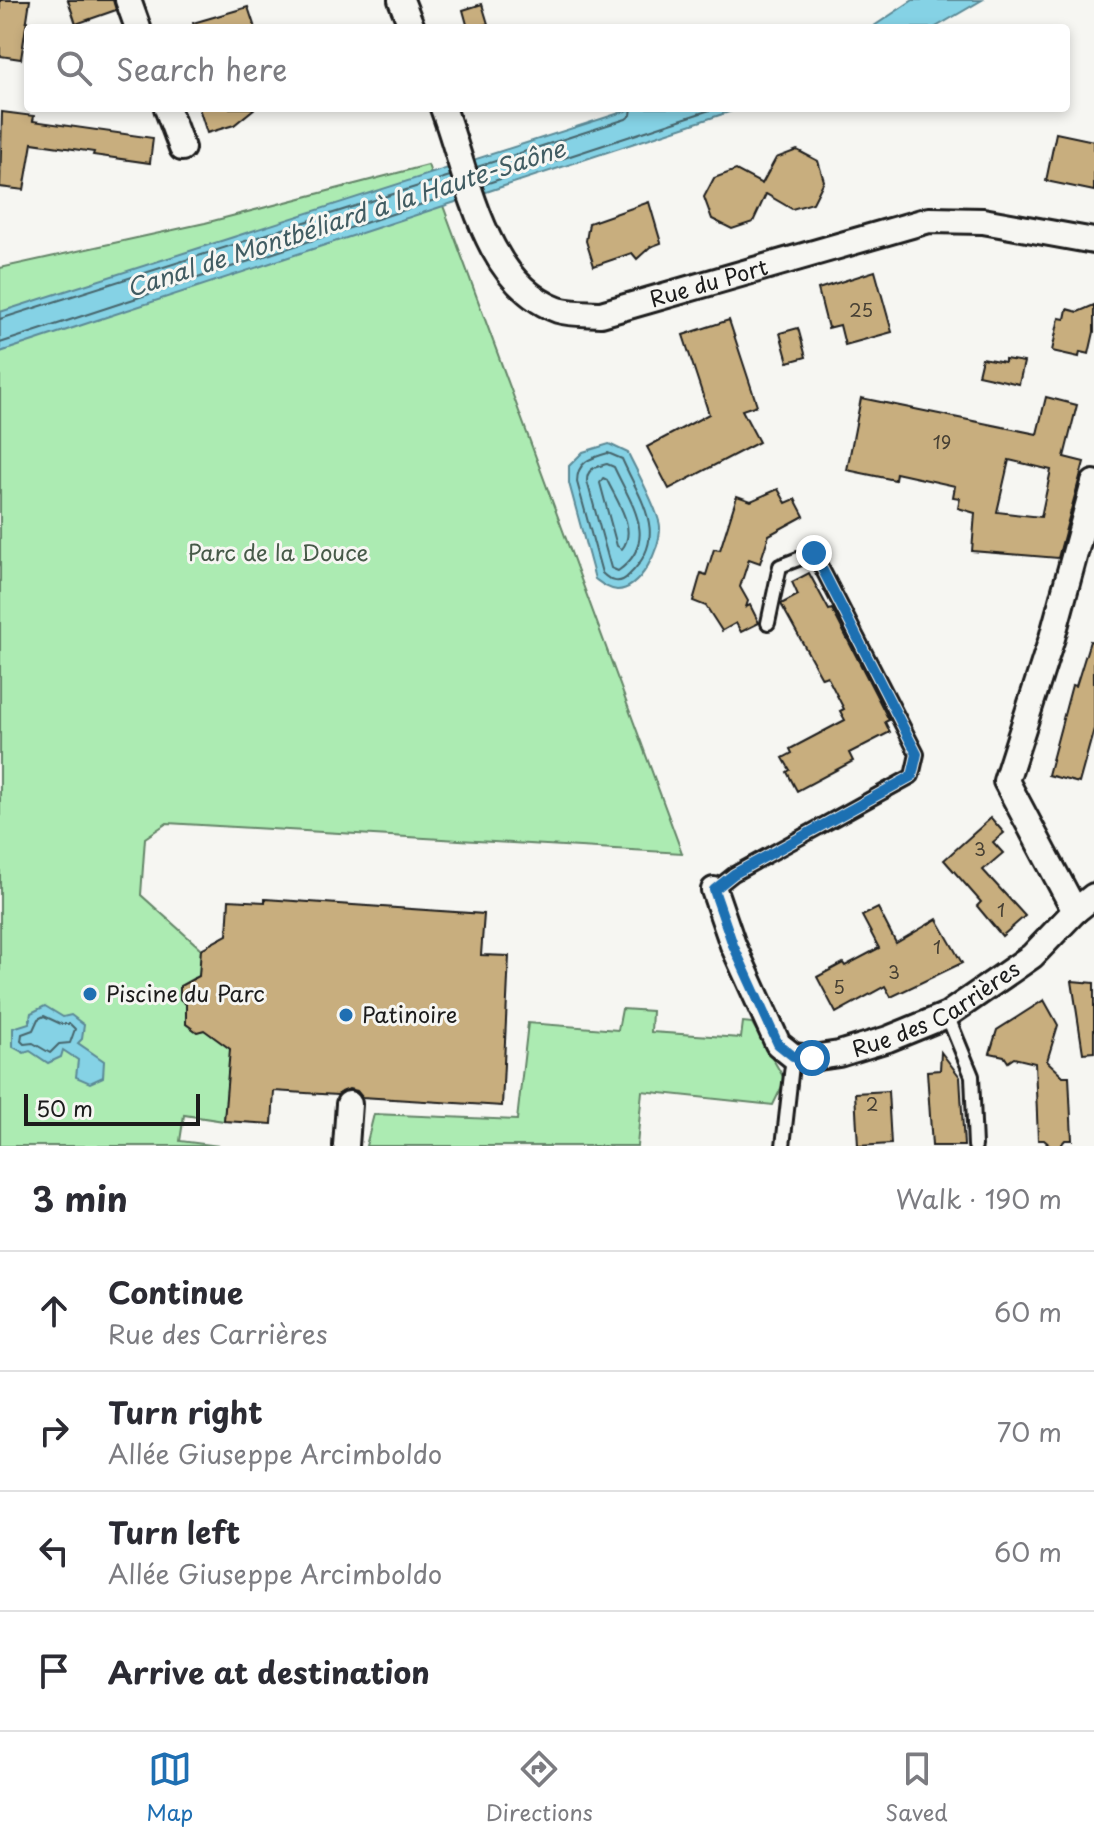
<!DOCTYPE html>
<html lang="en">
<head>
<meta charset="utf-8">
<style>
  body { margin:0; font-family:"Playpen Sans",sans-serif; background:#f2f2f3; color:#2b2b33 }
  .scale { position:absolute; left:24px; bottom:20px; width:176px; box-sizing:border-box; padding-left:8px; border:4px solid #1c1c1c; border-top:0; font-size:22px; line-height:28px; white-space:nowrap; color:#1c1c1c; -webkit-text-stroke:6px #f6f6f2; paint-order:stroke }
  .stop { position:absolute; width:24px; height:24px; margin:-18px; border:6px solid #1f6fb2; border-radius:50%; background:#fff }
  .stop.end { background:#1f6fb2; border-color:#fff; box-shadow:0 2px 8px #0008 }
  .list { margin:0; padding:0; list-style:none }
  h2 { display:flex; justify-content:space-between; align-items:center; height:104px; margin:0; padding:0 32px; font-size:34px }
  h2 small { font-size:26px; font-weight:400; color:#7c7c81 }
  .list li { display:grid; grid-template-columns:52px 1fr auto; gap:24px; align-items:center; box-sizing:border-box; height:120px; padding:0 32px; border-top:2px solid #e1e1e2 }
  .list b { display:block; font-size:30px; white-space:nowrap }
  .list p { margin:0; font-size:26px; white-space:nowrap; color:#7c7c81 }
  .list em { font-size:26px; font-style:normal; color:#7c7c81 }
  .icon { flex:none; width:44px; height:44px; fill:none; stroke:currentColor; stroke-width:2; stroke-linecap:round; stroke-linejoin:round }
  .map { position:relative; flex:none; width:1094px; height:1146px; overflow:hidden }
  .search { position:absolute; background:#fff; box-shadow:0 4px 12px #0003; left:24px; right:24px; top:24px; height:88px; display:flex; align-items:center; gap:20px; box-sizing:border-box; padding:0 28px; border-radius:8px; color:#7c7c81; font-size:30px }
  .sheet { height:584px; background:#fff }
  nav { display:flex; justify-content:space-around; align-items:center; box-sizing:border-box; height:112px; border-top:2px solid #e1e1e2; background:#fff; font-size:22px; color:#7c7c81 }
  nav a { display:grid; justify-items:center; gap:4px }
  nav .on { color:#1f6fb2 }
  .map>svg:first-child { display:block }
  .green { fill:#acebb2; stroke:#648467; stroke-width:2 }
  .water { fill:#85d2e5; stroke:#5b8995; stroke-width:2 }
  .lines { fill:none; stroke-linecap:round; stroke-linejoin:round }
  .shore { stroke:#46656c; stroke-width:2 }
  .building { fill:#c8ae7e; stroke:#1c1c1c; stroke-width:2; fill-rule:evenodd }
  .lane-casing { stroke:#1c1c1c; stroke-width:18 }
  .street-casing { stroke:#1c1c1c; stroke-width:30 }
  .lane { stroke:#f6f6f2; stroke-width:12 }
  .street { stroke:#f6f6f2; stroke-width:24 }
  .route { stroke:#1f6fb2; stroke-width:10 }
  .poi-dot { fill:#1f6fb2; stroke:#f6f6f2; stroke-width:3 }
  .labels { text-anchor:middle; stroke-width:6; stroke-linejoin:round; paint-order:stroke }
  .number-label { font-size:18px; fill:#474034 }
  .street-label { font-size:22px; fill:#1c1c1c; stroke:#f6f6f2 }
  .park-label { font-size:22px; fill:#475a49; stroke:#f6f6f2 }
  .poi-label { font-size:22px; fill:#1c1c1c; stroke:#f6f6f2; text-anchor:start }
  .water-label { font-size:24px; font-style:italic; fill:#415c62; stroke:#f6f6f2 }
</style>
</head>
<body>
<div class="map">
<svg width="1094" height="1146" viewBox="0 0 1094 1146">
  <rect width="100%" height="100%" fill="#f6f6f2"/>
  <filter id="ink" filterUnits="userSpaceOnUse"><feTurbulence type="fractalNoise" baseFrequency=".0125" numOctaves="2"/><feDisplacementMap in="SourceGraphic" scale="16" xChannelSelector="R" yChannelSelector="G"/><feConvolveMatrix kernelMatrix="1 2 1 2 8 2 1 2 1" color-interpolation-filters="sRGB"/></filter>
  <g filter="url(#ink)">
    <g class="green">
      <polygon points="428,165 682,853 167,823 145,838 141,895 201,949 199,983 194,978 180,986 180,999 190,1007 186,1024 197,1032 204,1030 232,1034 224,1121 184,1115 180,1141 219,1146 0,1146 0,268 205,223"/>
      <polygon points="622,1009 652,1011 651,1032 741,1038 743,1022 752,1023 785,1080 773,1105 642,1091 637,1146 366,1146 374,1114 517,1120 528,1023 618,1030"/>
    </g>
    <g class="water">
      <polygon points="913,0 982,0 934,28 871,28"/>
      <polygon points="635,108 741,108 0,352 0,312"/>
      <path d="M609 444 628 453C635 468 660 513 660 527 661 548 640 590 617 590 608 589 602 584 595 579L569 483V466L583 452Z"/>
      <polygon points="45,1006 63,1017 71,1015 84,1025 82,1039 78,1043 104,1061 103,1077 90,1083 76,1077 78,1060 63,1050 61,1057 48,1063 30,1051 24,1053 13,1047 13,1028 29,1023 31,1013"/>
    </g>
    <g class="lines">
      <g class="shore">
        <polyline points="477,167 626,119 631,115 632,108"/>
        <polyline points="482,185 716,108"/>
        <polyline points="0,319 450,176"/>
        <polyline points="0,343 456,193"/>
        <path d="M608 453 622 459C641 502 670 536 629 575 620 585 611 582 602 573L577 482C577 462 590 458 608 453Z"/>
        <path d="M607 464 614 467C631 504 660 541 618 571L611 568 587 481C587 468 596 467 607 464Z"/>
        <path d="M603 478 607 480C616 500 638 529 622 549L617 546 600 483Z"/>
        <polygon points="44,1016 61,1024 70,1024 75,1029 70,1043 59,1044 50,1053 33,1043 24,1044 21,1041 22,1034 33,1030 38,1019"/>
      </g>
    </g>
    <g class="building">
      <polygon points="0,0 30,0 21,59 0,56"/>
      <polygon points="68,0 113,0 116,10 76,24"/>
      <polygon points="482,4 488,24 468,28 463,10"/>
      <polygon points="248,7 255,28 194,28 193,23"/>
      <polygon points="199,108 255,108 234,125 207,133"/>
      <polygon points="2,112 34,116 33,121 153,138 150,163 93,155 94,152 32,143 24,190 0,187"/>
      <polygon points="1056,133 1094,141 1094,191 1046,181"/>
      <polygon points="797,150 818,161 824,181 813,203 792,209 766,194 753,222 732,229 712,219 704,197 714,178 736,170 762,184 776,158"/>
      <polygon points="649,202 661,243 650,247 637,259 632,253 594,266 586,241 589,223"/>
      <polygon points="875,271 892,332 845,345 840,325 828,328 818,289"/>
      <polygon points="1094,305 1094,332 1089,354 1080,352 1079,357 1052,351 1059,318 1065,319 1067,309 1078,312"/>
      <polygon points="729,320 757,405 742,410 759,442 669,489 647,447 709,414 683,335"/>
      <polygon points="798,328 806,357 788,362 780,333"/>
      <polygon points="982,358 1005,362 1005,359 1024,362 1019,384 978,375"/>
      <path d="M1046 397 1077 405 1064 457 1084 462 1058 558 972 551 975 513 958 508 960 498 953 497 955 486 896 473 895 480 847 470 861 398 1037 434ZM1009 460 1051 470 1041 517 997 512Z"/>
      <polygon points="778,489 786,503 795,499 804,516 769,535 760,563 749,559 740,587 748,601 746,607 750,605 759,623 741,632 736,623 722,631 706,606 693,601 701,573 706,575 714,549 720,550 737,496 751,501"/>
      <polygon points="809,573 829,610 832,609 889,720 885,722 890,732 849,753 853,761 797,791 787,772 790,770 783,758 792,753 790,749 845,720 840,711 844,709 827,676 822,678 781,604 798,595 792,582"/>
      <polygon points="1090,641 1094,642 1094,729 1079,783 1048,775 1072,685 1076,686"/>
      <polygon points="991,818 1004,833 993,842 1003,853 983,870 1025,916 1002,936 977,906 981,902 944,860"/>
      <polygon points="265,899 484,914 481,955 509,956 502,1106 362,1097 357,1091 349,1089 337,1095 274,1091 272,1124 224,1121 230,1049 204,1030 197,1032 186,1024 186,1004 180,999 180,986 199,976 201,949 227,935 229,900 265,902"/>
      <polygon points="878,908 896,943 937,919 962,963 891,997 885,986 836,1013 817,977 843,963 845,966 879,948 862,916"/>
      <polygon points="1072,981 1094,983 1094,1052 1083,1053"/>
      <polygon points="1044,1000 1058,1025 1047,1061 1063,1076 1069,1076 1072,1140 1065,1140 1060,1146 1051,1146 1044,1140 1038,1140 1035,1063 1014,1058 1008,1062 1004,1056 990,1053 997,1030"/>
      <polygon points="941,1052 960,1077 964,1146 932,1146 927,1071 940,1070"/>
      <polygon points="888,1091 891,1144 858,1146 855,1093"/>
    </g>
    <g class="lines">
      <g class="lane-casing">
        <g id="lane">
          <polyline points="714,890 734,874 912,776 917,754 814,553 780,566 768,623"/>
          <polyline points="947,1015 972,1076 975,1146"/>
          <polyline points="783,1146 793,1056"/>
        </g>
      </g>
      <g class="street-casing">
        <g id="street">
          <polyline points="128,0 138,28"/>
          <polyline points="401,0 412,28"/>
          <polyline points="167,108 182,148"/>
          <path id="s1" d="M443 108C468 174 483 283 558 310 571 314 588 313 601 314L929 220 983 221 1094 241"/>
          <path id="s2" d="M714 890 733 945 778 1044 793 1056 812 1058 839 1054 888 1039 947 1015 1032 956 1075 911 1094 896"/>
          <polyline points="1075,911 1006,781 1052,638 1094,483"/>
          <polyline points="346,1146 349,1104"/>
        </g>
      </g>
      <use href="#lane" class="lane"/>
      <use href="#street" class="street"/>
    </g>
  </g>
  <g class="lines" filter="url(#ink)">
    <polyline class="route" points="812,1058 793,1056 778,1044 733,945 714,890 734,874 912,776 917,754 814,553"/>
  </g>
  <g class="poi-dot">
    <circle cx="90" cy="994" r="8"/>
    <circle cx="346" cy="1015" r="8"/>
  </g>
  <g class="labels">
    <g class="number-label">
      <text x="861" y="317">25</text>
      <text x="942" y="449">19</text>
      <text x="980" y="856">3</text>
      <text x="1001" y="917">1</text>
      <text x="937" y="954">1</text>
      <text x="894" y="979">3</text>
      <text x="839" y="994">5</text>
      <text x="872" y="1111">2</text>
    </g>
    <g class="street-label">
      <text dy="8" stroke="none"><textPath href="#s1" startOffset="396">Rue du Port</textPath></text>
      <text dy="8" stroke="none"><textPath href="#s2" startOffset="340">Rue des Carrières</textPath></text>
    </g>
    <g class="park-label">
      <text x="278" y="561">Parc de la Douce</text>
    </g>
    <g class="poi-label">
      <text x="106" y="1002">Piscine du Parc</text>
      <text x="362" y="1023">Patinoire</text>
    </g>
    <g class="water-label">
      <text transform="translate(346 219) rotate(-18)" y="8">Canal de Montbéliard à la Haute-Saône</text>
    </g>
  </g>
</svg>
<div class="scale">50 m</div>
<div class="stop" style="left:812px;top:1058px"></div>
<div class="stop end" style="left:814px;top:553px"></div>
<div class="search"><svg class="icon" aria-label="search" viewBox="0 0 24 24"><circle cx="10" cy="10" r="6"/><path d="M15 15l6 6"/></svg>Search here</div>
</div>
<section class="sheet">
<h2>3 min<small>Walk · 190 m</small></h2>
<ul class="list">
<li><svg class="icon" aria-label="ahead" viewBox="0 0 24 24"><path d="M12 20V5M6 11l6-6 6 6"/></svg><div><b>Continue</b><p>Rue des Carrières</p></div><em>60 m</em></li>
<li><svg class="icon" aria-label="right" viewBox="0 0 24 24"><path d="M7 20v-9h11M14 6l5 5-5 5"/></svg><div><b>Turn right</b><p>Allée Giuseppe Arcimboldo</p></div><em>70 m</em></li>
<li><svg class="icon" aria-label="left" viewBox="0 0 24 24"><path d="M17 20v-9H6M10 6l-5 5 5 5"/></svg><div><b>Turn left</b><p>Allée Giuseppe Arcimboldo</p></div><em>60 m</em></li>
<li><svg class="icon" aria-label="arrive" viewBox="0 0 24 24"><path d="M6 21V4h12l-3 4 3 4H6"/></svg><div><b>Arrive at destination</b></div></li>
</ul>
</section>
<nav>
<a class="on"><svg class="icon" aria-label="map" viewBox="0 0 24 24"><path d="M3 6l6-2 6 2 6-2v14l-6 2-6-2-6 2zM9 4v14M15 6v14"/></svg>Map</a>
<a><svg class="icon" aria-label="directions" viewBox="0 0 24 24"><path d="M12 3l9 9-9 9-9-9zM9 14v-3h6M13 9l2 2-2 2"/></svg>Directions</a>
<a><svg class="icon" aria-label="saved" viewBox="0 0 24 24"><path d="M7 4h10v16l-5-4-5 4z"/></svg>Saved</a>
</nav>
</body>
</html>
